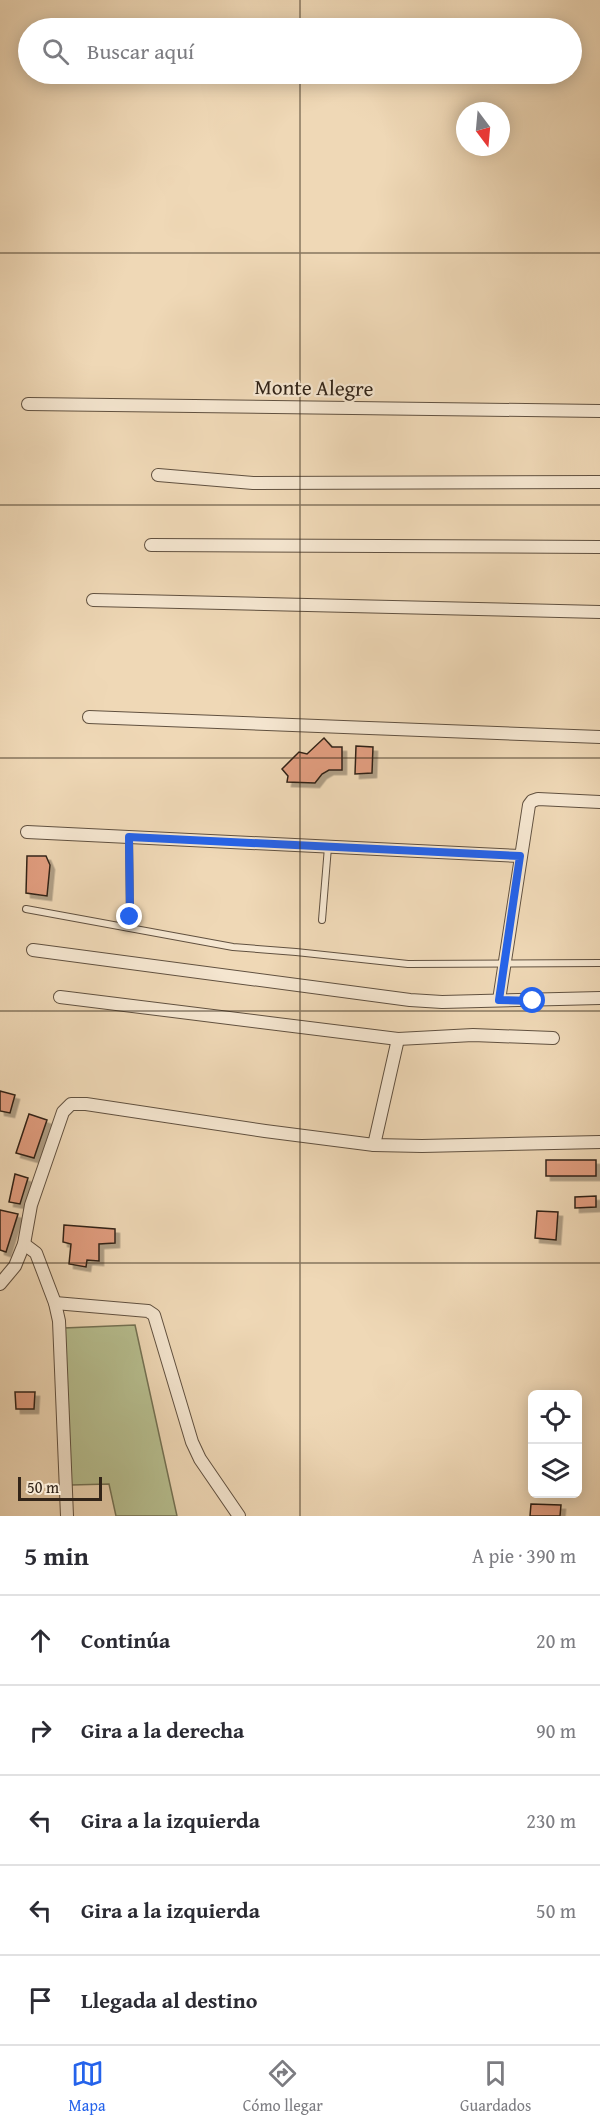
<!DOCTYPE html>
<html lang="es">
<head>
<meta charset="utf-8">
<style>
  body { margin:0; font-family:"Gentium Book Plus",serif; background:#f2f2f3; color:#2b2b33 }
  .controls { position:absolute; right:18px; bottom:18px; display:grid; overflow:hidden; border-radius:9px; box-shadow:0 3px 15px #0003 }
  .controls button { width:54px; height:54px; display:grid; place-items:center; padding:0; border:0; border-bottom:2px solid #e1e1e2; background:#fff; color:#2b2b33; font:30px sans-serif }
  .compass { position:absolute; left:456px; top:102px; width:54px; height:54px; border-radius:50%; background:#fff; box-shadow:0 3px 15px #0003; rotate:164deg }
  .scale { position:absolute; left:18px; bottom:15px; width:84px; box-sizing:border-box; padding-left:6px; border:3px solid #322418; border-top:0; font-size:16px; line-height:21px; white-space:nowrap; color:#322418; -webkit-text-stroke:4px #f5e6d0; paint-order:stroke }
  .stop { position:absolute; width:18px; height:18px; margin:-14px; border:4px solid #2563eb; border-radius:50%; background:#fff }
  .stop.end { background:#2563eb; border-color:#fff; box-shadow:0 2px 6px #0008 }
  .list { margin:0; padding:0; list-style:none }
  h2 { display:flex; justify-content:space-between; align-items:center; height:78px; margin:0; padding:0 24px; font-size:26px }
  h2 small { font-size:20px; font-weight:400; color:#7c7c81 }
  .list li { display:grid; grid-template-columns:39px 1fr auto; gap:18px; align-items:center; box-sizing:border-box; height:90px; padding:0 24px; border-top:2px solid #e1e1e2 }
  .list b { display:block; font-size:22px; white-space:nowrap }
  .list em { font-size:20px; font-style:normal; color:#7c7c81 }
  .icon { flex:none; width:33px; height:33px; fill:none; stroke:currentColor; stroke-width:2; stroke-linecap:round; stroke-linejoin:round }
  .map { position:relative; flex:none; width:600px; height:1516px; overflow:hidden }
  .search { position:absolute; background:#fff; box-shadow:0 3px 15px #0003; left:18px; right:18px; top:18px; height:66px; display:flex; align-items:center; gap:15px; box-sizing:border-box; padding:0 21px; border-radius:33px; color:#7c7c81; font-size:22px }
  .sheet { height:528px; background:#fff }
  nav { display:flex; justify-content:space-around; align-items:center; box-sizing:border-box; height:84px; border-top:2px solid #e1e1e2; background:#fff; font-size:16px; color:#7c7c81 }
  nav a { display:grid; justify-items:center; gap:3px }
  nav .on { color:#2563eb }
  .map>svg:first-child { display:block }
  .green { fill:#b7bf90; stroke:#747254; stroke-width:1.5 }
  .building { fill:#e19d7f; stroke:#322418; stroke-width:1.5; filter:url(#shadow) }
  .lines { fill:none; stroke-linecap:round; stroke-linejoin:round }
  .service-casing { stroke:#615140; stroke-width:8 }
  .minor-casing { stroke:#615140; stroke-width:14 }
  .service { stroke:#f5e6d0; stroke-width:6 }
  .minor { stroke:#f5e6d0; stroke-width:12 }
  .route { stroke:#2563eb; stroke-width:8 }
  .grid { fill:none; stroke:#322418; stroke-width:1.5; stroke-opacity:0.55 }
  .labels { text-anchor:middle; stroke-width:4.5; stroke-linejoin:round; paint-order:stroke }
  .street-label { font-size:21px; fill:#322418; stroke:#f5e6d0 }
</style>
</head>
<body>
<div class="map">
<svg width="600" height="1516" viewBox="0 0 600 1516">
  <defs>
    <filter id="shadow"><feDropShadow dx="4.5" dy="4.5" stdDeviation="0" flood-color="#0004"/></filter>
  </defs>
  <rect width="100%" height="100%" fill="#efd8b6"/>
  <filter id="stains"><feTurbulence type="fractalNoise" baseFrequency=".00333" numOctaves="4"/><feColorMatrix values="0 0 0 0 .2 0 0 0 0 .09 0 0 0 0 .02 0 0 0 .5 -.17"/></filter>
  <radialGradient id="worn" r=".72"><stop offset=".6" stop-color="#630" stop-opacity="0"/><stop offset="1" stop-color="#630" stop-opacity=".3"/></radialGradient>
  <polygon class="green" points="135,1325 177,1516 116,1516 109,1484 71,1485 64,1328"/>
  <g class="building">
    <polygon points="324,738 332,747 342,747 342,770 329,770 322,774 315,783 287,782 288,776 282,769 299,752 307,754"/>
    <polygon points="356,746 373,747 372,773 355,774"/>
    <polygon points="27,856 46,856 50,865 47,896 26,893"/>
    <polygon points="0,1091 15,1095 10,1113 0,1111"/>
    <polygon points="29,1114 47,1120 34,1158 16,1153"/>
    <rect x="546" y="1160" width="50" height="16"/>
    <polygon points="15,1174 28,1178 20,1204 9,1202"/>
    <polygon points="596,1196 596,1207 575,1208 575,1197"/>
    <polygon points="0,1210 18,1214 6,1252 0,1250"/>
    <polygon points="537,1211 558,1212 556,1240 535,1238"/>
    <polygon points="64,1225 115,1229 115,1243 99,1244 99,1261 87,1260 86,1267 69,1264 71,1244 63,1242"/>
    <polygon points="15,1392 35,1392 34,1409 16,1409"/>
    <polygon points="531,1504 561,1505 560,1516 530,1516"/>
  </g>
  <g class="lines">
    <g class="service-casing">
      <g id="service">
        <polyline points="129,837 130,917"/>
        <polyline points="26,909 233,947 296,952 408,964 600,963"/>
        <polyline points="322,920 328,847"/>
      </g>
    </g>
    <g class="minor-casing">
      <g id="minor">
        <polyline points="28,404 600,411"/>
        <polyline points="158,475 253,483 600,482"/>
        <polyline points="151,545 600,547"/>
        <polyline points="93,600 600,612"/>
        <polyline points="89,717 600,737"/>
        <polyline points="27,832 520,856"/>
        <polyline points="33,950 410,1000 442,1002 600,998"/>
        <polyline points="60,997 398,1039 473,1035 553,1038"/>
        <polyline points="499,1000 529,805 532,801 538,799 600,802"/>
        <polyline points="374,1145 398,1039"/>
        <polyline points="24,1244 36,1253 55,1303 59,1321 67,1516"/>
        <polyline points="0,1284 15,1266 24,1244 31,1205 63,1112 71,1104 86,1104 265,1131 374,1145 422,1146 600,1142"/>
        <polyline points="55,1303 148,1311 154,1315 192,1442 200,1459 239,1516"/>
      </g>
    </g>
    <use href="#service" class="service"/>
    <use href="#minor" class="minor"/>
  </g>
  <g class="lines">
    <polyline class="route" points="130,917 129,837 520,856 499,1000 533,1001"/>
  </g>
  <path class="grid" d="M300 0V28M300 74V1516M0 253H600M0 505H600M0 758H600M0 1011H600M0 1263H600"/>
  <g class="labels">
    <g class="street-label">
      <text transform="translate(314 388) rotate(1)" y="7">Monte Alegre</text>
    </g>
  </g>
  <rect width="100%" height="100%" filter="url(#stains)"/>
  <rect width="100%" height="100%" fill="url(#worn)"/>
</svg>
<div class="controls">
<button><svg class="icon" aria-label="locate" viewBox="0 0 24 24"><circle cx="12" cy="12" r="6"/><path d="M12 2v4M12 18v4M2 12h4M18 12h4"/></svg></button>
<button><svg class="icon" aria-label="layers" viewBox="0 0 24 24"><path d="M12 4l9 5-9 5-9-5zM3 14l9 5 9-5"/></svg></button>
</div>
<svg class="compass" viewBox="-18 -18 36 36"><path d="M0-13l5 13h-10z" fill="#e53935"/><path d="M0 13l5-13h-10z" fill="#7c7c81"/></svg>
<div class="scale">50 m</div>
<div class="stop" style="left:533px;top:1001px"></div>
<div class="stop end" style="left:130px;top:917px"></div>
<div class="search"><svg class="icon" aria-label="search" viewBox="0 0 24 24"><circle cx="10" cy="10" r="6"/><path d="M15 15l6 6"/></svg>Buscar aquí</div>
</div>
<section class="sheet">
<h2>5 min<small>A pie · 390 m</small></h2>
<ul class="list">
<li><svg class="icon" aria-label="ahead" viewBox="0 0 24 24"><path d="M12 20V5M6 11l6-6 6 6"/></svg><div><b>Continúa</b></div><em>20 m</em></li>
<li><svg class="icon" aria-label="right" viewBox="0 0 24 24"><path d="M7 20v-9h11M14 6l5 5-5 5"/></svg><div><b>Gira a la derecha</b></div><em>90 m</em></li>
<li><svg class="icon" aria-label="left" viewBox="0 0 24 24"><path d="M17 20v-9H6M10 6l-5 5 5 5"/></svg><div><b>Gira a la izquierda</b></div><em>230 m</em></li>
<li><svg class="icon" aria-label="left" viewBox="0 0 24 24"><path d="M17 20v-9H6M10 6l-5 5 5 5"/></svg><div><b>Gira a la izquierda</b></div><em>50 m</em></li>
<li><svg class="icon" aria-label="arrive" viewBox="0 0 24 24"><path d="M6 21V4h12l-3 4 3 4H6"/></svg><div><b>Llegada al destino</b></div></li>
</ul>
</section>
<nav>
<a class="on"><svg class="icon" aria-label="map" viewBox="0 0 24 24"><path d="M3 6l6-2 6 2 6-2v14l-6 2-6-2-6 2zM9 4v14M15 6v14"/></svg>Mapa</a>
<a><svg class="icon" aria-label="directions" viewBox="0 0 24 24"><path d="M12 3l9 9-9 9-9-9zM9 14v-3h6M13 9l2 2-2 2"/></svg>Cómo llegar</a>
<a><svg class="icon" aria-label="saved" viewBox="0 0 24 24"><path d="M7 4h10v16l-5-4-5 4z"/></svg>Guardados</a>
</nav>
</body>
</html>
